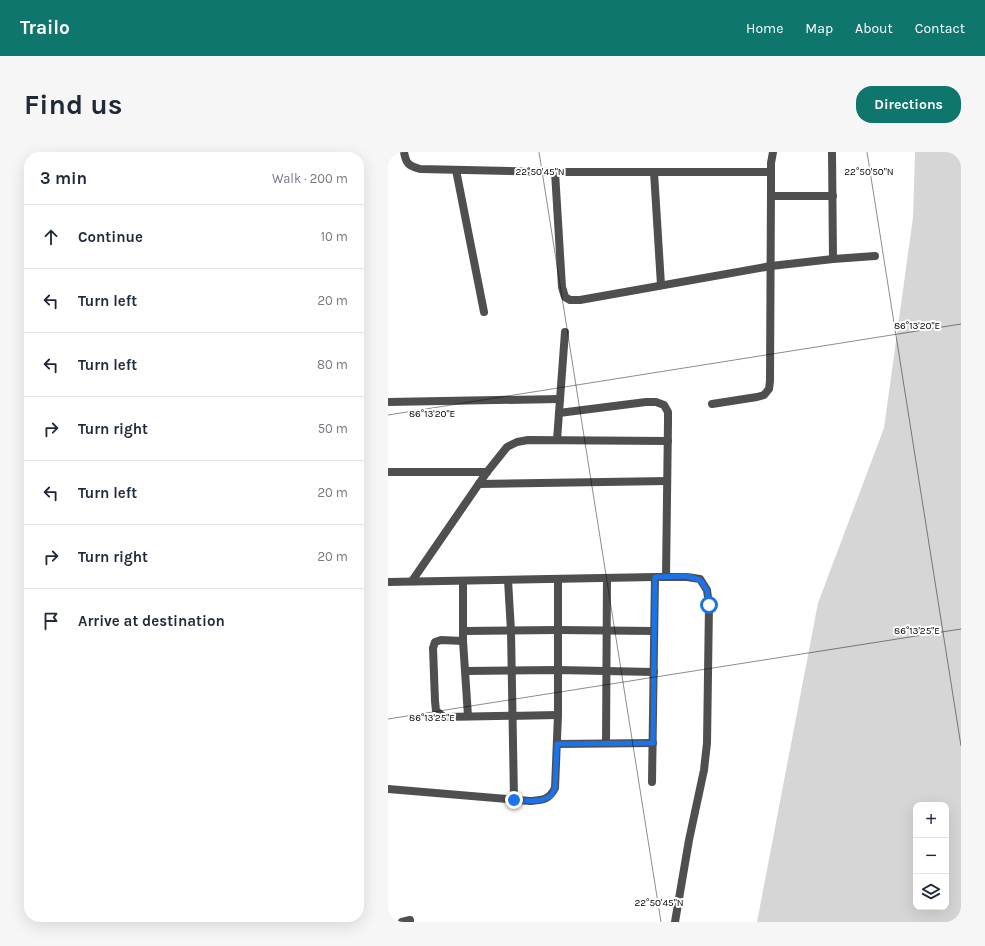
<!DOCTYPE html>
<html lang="en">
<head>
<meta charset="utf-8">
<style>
  body { margin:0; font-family:Karla,sans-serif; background:#f6f6f7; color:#1f2937 }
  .controls { position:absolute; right:12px; bottom:12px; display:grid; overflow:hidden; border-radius:8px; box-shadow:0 4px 16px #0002 }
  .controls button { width:36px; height:36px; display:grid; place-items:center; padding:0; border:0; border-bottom:1px solid #e0e1e3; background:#fff; color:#1f2937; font:20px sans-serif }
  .stop { position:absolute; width:12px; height:12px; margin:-9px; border:3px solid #1a73e8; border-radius:50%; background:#fff }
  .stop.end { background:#1a73e8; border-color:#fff; box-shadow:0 1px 4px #0008 }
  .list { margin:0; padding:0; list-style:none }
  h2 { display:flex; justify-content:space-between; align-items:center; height:52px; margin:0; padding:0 16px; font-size:17px }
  h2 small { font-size:13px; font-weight:400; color:#747a83 }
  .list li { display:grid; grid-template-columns:26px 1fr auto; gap:12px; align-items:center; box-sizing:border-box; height:64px; padding:0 16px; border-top:1px solid #e0e1e3 }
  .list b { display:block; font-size:15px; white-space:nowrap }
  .list em { font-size:13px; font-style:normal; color:#747a83 }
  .icon { flex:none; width:22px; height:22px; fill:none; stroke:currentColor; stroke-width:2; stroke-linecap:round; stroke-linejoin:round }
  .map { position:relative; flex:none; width:573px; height:770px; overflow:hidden; border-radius:16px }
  header { display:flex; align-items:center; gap:24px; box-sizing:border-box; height:56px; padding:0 20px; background:#0f766e; color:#fff }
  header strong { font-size:19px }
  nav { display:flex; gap:22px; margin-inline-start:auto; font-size:14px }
  .intro { display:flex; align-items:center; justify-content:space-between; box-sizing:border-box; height:96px; padding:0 24px }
  h1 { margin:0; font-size:28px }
  .button { padding:10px 18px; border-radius:16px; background:#0f766e; color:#fff; font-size:14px; font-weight:700 }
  main { display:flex; gap:24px; padding:0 24px }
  aside { flex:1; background:#fff; border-radius:16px; box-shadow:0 4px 16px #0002 }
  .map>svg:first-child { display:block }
  .green { fill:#d6d6d6; fill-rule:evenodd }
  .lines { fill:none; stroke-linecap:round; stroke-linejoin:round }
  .street { stroke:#4f4f4f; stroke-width:8 }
  .route { stroke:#1a73e8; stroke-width:5 }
  .ticks { fill:none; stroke:#000; stroke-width:1; stroke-opacity:0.45 }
  .ticks-label { font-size:10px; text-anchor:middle; fill:#000; stroke:#fff; stroke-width:4; stroke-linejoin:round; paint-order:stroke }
</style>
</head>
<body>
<header>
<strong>Trailo</strong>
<nav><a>Home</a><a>Map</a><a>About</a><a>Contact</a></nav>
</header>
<div class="intro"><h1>Find us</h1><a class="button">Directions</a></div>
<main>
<aside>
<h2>3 min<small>Walk · 200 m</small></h2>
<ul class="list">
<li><svg class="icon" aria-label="ahead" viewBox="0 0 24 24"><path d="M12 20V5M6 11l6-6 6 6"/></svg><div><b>Continue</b></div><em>10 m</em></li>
<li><svg class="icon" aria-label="left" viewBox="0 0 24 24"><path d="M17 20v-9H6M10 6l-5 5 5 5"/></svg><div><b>Turn left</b></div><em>20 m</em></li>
<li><svg class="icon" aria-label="left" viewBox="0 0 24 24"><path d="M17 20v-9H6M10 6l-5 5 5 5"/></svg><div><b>Turn left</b></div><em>80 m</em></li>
<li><svg class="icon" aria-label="right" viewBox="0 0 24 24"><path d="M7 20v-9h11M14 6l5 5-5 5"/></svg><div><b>Turn right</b></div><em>50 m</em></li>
<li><svg class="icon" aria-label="left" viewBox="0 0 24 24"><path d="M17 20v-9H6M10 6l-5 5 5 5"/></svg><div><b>Turn left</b></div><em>20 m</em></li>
<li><svg class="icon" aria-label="right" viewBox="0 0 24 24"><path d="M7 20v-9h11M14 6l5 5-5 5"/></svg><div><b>Turn right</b></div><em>20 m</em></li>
<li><svg class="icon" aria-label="arrive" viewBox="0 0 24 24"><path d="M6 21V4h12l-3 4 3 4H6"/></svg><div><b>Arrive at destination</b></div></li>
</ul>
</aside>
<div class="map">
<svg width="573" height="770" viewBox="0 0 573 770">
  <rect width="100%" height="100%" fill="#fff"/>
  <path class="green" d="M527 0H573V770H369L430 451 496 276 525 65ZM528 653H558V755H528Z"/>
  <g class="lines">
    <g class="street">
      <path d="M16 0C18 12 21 14 32 17L167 20H383"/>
      <polyline points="444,0 445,107"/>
      <polyline points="68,18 96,160"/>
      <polyline points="167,20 174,135 177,145 182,148 192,148 383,114 445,107 487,104"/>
      <polyline points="266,20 273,133"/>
      <polyline points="383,44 445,44"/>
      <polyline points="0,250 172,247"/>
      <polyline points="324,252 369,245 376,243 381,237 382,229 383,34 383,11 385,0"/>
      <polyline points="171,261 258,250 268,250 276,253 280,260 280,269 278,425"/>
      <polyline points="169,288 177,180"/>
      <polyline points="0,320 99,320"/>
      <polyline points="91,332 279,329"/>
      <polyline points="120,428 123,479 126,648"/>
      <polyline points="24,429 99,320 119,295 129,290 140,288 280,289"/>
      <polyline points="75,429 75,489 80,564"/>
      <polyline points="0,430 267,425 299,425 312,427 319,438 321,453 319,591 316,618 301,688 287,770"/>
      <polyline points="76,479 170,478 266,479"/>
      <polyline points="75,489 53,488 47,490 45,496 47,549 48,559 56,565 170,563"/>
      <polyline points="77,519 170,518 266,520"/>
      <polyline points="218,591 219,426"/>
      <polyline points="169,592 265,591"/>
      <polyline points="264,630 267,425"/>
      <path d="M0 637 142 649C155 648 161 648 167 636L170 563V427"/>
      <polyline points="14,770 22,768"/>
    </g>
  </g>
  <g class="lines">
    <polyline class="route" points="126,648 142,649 154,648 163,644 167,636 169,592 265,591 267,425 299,424 312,428 319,438 321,453"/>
  </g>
  <path class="ticks" d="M151 0 273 770M479 0 573 594M0 263 573 172M0 567 573 477"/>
  <g class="ticks-label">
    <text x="481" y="23">22°50'50"N</text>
    <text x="152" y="23">22°50'45"N</text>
    <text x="529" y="177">86°13'20"E</text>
    <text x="44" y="265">86°13'20"E</text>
    <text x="529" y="482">86°13'25"E</text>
    <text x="44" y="569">86°13'25"E</text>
    <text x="271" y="754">22°50'45"N</text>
  </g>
</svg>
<div class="controls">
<button>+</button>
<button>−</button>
<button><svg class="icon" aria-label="layers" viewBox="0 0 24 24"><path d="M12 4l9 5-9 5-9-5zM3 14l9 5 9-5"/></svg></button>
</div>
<div class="stop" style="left:321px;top:453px"></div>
<div class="stop end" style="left:126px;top:648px"></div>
</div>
</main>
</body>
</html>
